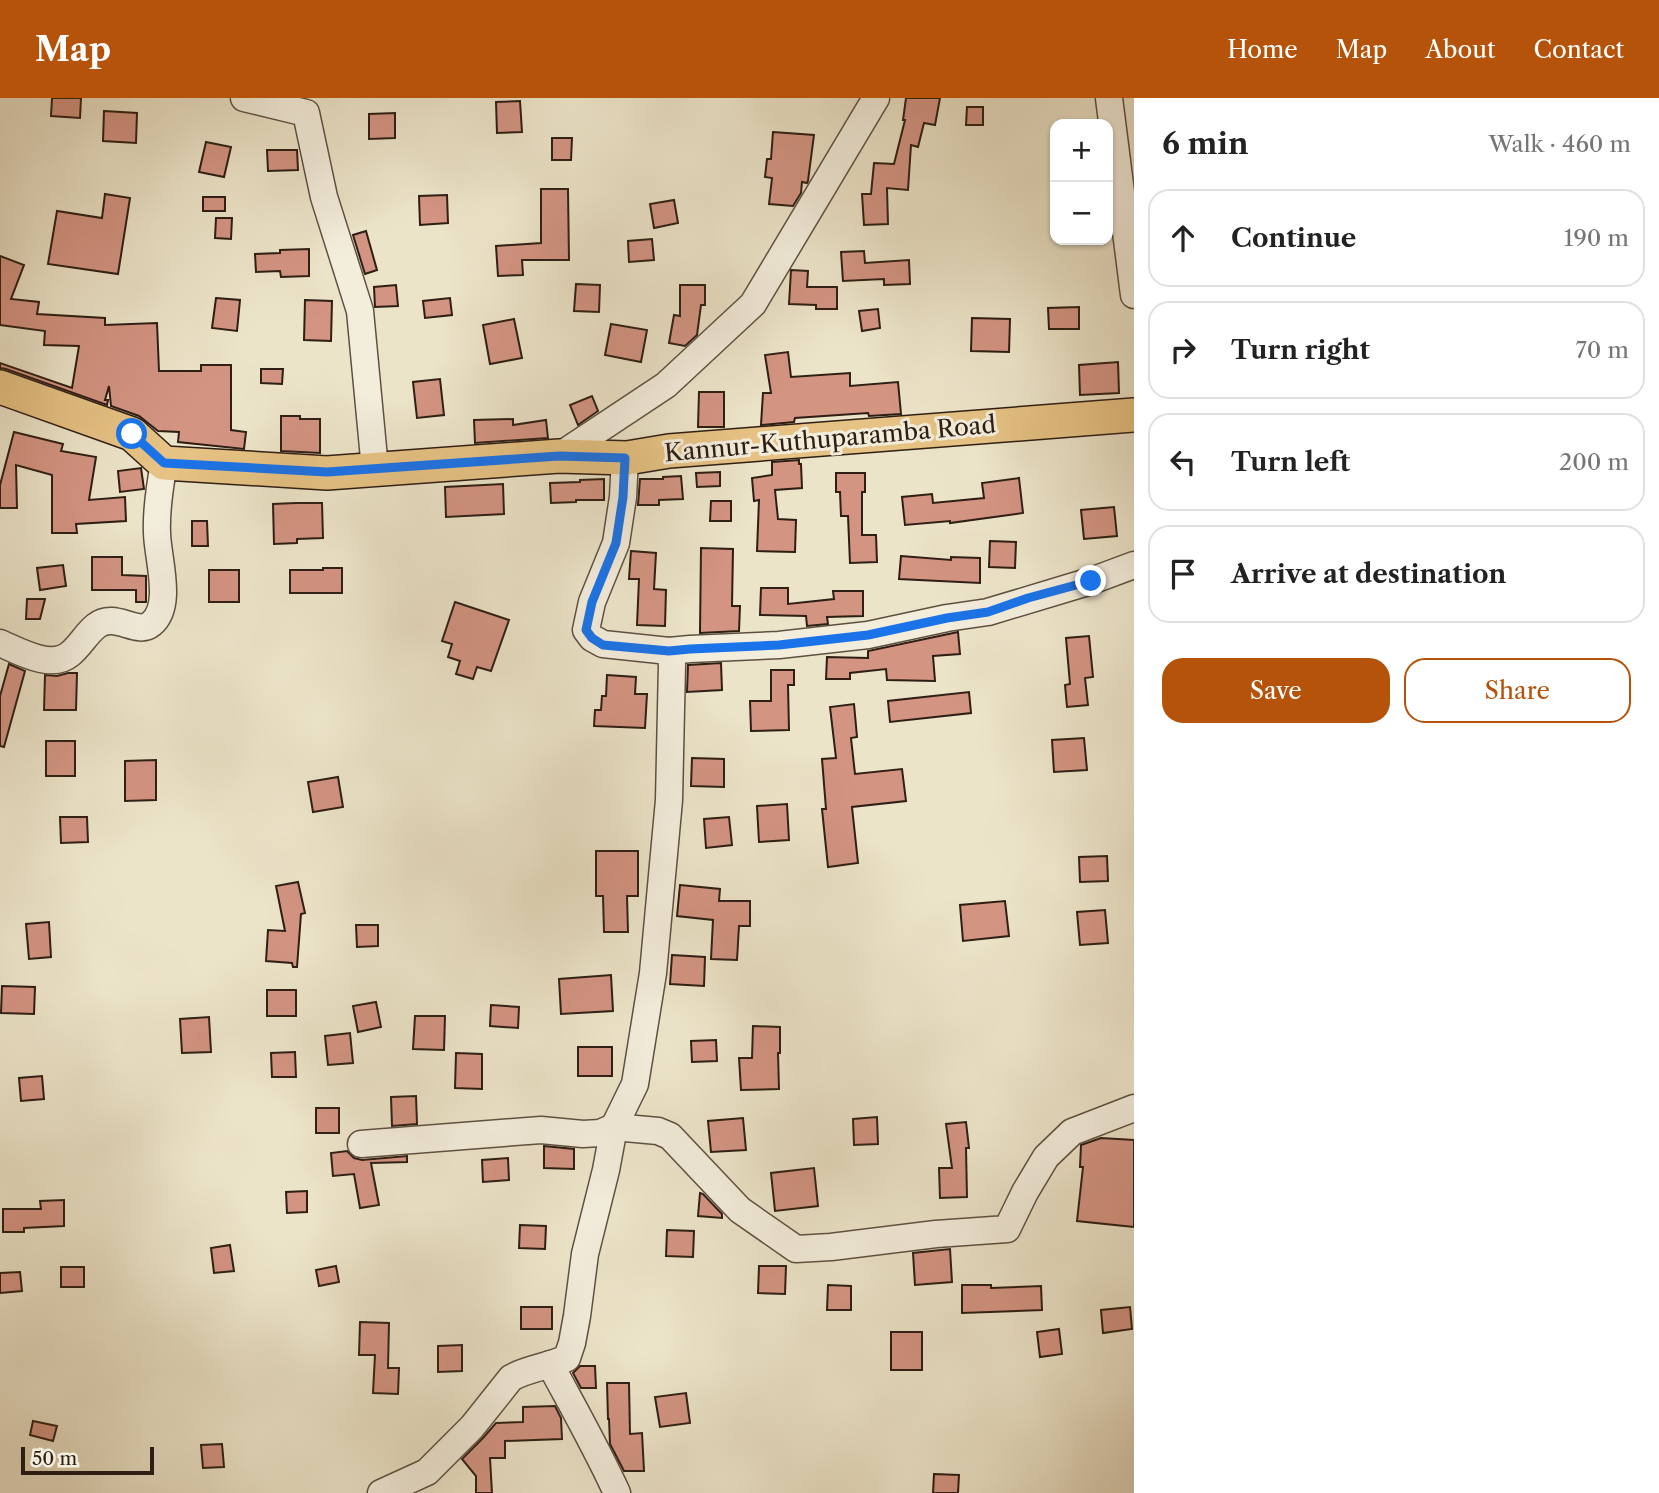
<!DOCTYPE html>
<html lang="en">
<head>
<meta charset="utf-8">
<style>
  body { margin:0; font-family:"Libre Caslon Text",serif; background:#f6f6f6; color:#222 }
  .controls { position:absolute; right:21px; top:21px; display:grid; overflow:hidden; border-radius:14px; box-shadow:0 2px 5px #0004 }
  .controls button { width:63px; height:63px; display:grid; place-items:center; padding:0; border:0; border-bottom:2px solid #e0e0e0; background:#fff; color:#222; font:35px sans-serif }
  .scale { position:absolute; left:21px; bottom:18px; width:133px; box-sizing:border-box; padding-left:7px; border:4px solid #2e1e14; border-top:0; font-size:19px; line-height:24px; white-space:nowrap; color:#2e1e14; -webkit-text-stroke:5px #f3eddc; paint-order:stroke }
  .stop { position:absolute; width:21px; height:21px; margin:-16px; border:5px solid #1a73e8; border-radius:50%; background:#fff }
  .stop.end { background:#1a73e8; border-color:#fff; box-shadow:0 2px 7px #0008 }
  .list { margin:0; padding:0; list-style:none }
  h2 { display:flex; justify-content:space-between; align-items:center; height:91px; margin:0; padding:0 28px; font-size:30px }
  h2 small { font-size:23px; font-weight:400; color:#767676 }
  .list li { display:grid; grid-template-columns:46px 1fr auto; gap:21px; align-items:center; box-sizing:border-box; height:98px; margin:0 14px 14px; padding:0 14px; border:2px solid #e0e0e0; border-radius:21px }
  .list b { display:block; font-size:26px; white-space:nowrap }
  .list em { font-size:23px; font-style:normal; color:#767676 }
  .actions { display:flex; gap:14px; padding:21px 28px }
  .actions a { flex:1; padding:16px 0; border:2px solid #b45309; border-radius:21px; text-align:center; font-size:24px; color:#b45309 }
  .actions .main { background:#b45309; color:#fff }
  .icon { flex:none; width:38px; height:38px; fill:none; stroke:currentColor; stroke-width:2; stroke-linecap:round; stroke-linejoin:round }
  .map { position:relative; flex:none; width:1134px; height:1395px; overflow:hidden }
  header { display:flex; align-items:center; gap:42px; box-sizing:border-box; height:98px; padding:0 35px; background:#b45309; color:#fff }
  header strong { font-size:33px }
  nav { display:flex; gap:38px; margin-inline-start:auto; font-size:24px }
  main { display:flex }
  aside { flex:1; background:#fff }
  .map>svg:first-child { display:block }
  .building { fill:#d39482; stroke:#2e1e14; stroke-width:2 }
  .lines { fill:none; stroke-linecap:round; stroke-linejoin:round }
  .minor-casing { stroke:#5e5041; stroke-width:29 }
  .major-casing { stroke:#2e1e14; stroke-width:36 }
  .minor { stroke:#f3eddc; stroke-width:26 }
  .major { stroke:#e6c284; stroke-width:33 }
  .route { stroke:#1a73e8; stroke-width:9 }
  .labels { text-anchor:middle; stroke-width:6; stroke-linejoin:round; paint-order:stroke }
  .street-label { font-size:24px; fill:#2e1e14; stroke:#f3eddc }
</style>
</head>
<body>
<header>
<strong>Map</strong>
<nav><a>Home</a><a>Map</a><a>About</a><a>Contact</a></nav>
</header>
<main>
<div class="map">
<svg width="1134" height="1395" viewBox="0 0 1134 1395">
  <rect width="100%" height="100%" fill="#ece4c9"/>
  <filter id="stains"><feTurbulence type="fractalNoise" baseFrequency=".00286" numOctaves="4"/><feColorMatrix values="0 0 0 0 .2 0 0 0 0 .09 0 0 0 0 .02 0 0 0 .5 -.17"/></filter>
  <radialGradient id="worn" r=".72"><stop offset=".6" stop-color="#630" stop-opacity="0"/><stop offset="1" stop-color="#630" stop-opacity=".3"/></radialGradient>
  <g class="building">
    <polygon points="52,0 81,0 80,20 51,18"/>
    <polygon points="906,0 940,0 935,27 924,25 918,49 911,47 908,92 887,90 888,126 864,127 862,96 871,96 874,65 894,66 905,22 903,22"/>
    <polygon points="520,3 522,34 497,35 496,4"/>
    <polygon points="967,9 983,9 983,27 966,27"/>
    <polygon points="104,13 137,15 136,45 103,43"/>
    <polygon points="395,15 395,40 369,41 369,16"/>
    <polygon points="773,34 814,37 808,83 807,85 802,84 801,95 793,108 769,106 772,80 765,79 767,61 771,61"/>
    <polygon points="552,40 572,40 571,62 552,62"/>
    <polygon points="206,44 231,49 224,79 199,74"/>
    <polygon points="267,52 297,52 298,72 268,73"/>
    <polygon points="541,91 568,91 569,162 522,162 523,177 498,178 496,148 541,145"/>
    <polygon points="105,96 130,100 118,176 48,166 57,113 102,120"/>
    <polygon points="447,97 448,125 420,127 419,98"/>
    <rect x="203" y="99" width="22" height="14"/>
    <polygon points="674,102 678,125 654,130 650,106"/>
    <polygon points="216,120 232,120 231,141 215,140"/>
    <polygon points="366,133 377,172 365,176 353,137"/>
    <polygon points="652,141 654,162 629,164 628,143"/>
    <polygon points="309,151 309,178 281,179 280,173 256,174 255,156 280,155 280,152"/>
    <polygon points="864,153 865,165 909,162 910,186 884,187 884,181 843,183 841,154"/>
    <polygon points="0,158 24,167 11,201 39,204 37,216 105,220 105,227 157,225 159,273 201,273 201,267 231,267 231,332 246,334 244,351 178,344 179,334 158,333 139,318 111,308 109,288 105,302 108,302 107,307 6,271 0,270 0,265 72,290 79,248 44,247 45,233 0,227"/>
    <polygon points="791,172 808,173 807,189 837,189 837,211 816,211 816,207 789,206"/>
    <polygon points="576,186 600,187 599,214 574,213"/>
    <polygon points="396,187 398,208 375,209 374,189"/>
    <polygon points="680,187 705,187 705,207 701,207 697,237 685,248 669,245 674,217 680,218"/>
    <polygon points="216,200 240,202 237,233 212,230"/>
    <polygon points="450,200 452,217 425,220 423,203"/>
    <polygon points="305,202 332,203 331,243 304,242"/>
    <polygon points="1079,209 1079,231 1049,231 1048,210"/>
    <polygon points="878,211 880,230 862,233 859,213"/>
    <polygon points="972,220 1010,221 1009,254 971,253"/>
    <polygon points="514,221 522,260 490,266 483,227"/>
    <polygon points="611,226 647,232 641,264 605,257"/>
    <polygon points="788,254 791,279 850,275 850,288 898,284 901,316 869,318 868,315 795,320 794,324 761,327 763,295 771,295 765,257"/>
    <polygon points="1118,264 1119,295 1080,297 1079,267"/>
    <polygon points="261,271 283,271 282,286 261,285"/>
    <polygon points="440,281 444,317 417,320 413,284"/>
    <polygon points="699,294 724,294 724,329 698,329"/>
    <polygon points="592,298 598,313 578,327 570,307"/>
    <polygon points="281,318 300,318 300,321 320,321 320,355 281,353"/>
    <polygon points="513,321 513,327 546,322 548,340 475,345 474,322"/>
    <polygon points="14,334 63,346 61,353 96,359 89,402 125,399 126,423 76,426 77,435 52,435 52,377 16,367 17,410 0,410 0,387"/>
    <polygon points="799,362 799,366 801,366 802,390 775,392 778,421 796,422 795,454 757,453 759,402 754,403 752,380 772,377 772,364"/>
    <polygon points="141,370 144,391 120,394 118,373"/>
    <polygon points="720,374 720,388 697,389 696,375"/>
    <polygon points="836,375 865,375 865,394 862,394 862,437 876,437 877,464 850,465 848,418 841,418 840,394 836,394"/>
    <polygon points="681,378 683,401 659,402 659,407 638,407 640,381 663,381 663,379"/>
    <polygon points="1019,380 1023,415 950,425 950,423 905,427 902,399 932,396 933,405 984,400 982,385"/>
    <polygon points="604,381 604,402 576,402 576,404 551,405 550,385 580,384 580,382"/>
    <polygon points="503,386 504,416 446,419 445,389"/>
    <polygon points="711,403 731,403 731,423 710,423"/>
    <polygon points="296,405 322,405 323,440 297,441 297,445 274,446 273,406"/>
    <polygon points="1114,409 1117,438 1084,441 1081,412"/>
    <polygon points="192,423 207,423 208,448 192,448"/>
    <polygon points="990,443 1016,444 1015,470 989,469"/>
    <polygon points="701,450 733,451 732,508 740,508 739,533 700,535"/>
    <polygon points="631,453 656,455 654,491 666,492 665,528 637,527 639,481 629,481"/>
    <polygon points="901,458 951,462 951,459 980,460 980,485 899,481"/>
    <polygon points="92,459 122,459 122,477 146,478 146,504 136,504 136,492 92,492"/>
    <polygon points="63,467 66,488 40,492 37,470"/>
    <polygon points="323,470 342,470 342,495 290,495 290,472 323,472"/>
    <rect x="209" y="472" width="30" height="32"/>
    <polygon points="761,490 788,490 788,506 834,501 833,493 863,493 863,518 827,519 828,526 807,528 806,518 760,517"/>
    <polygon points="27,501 45,501 40,521 26,521"/>
    <polygon points="455,504 509,522 491,573 477,569 473,581 456,576 460,563 448,559 452,546 442,543"/>
    <polygon points="958,534 960,556 933,558 935,583 887,582 886,571 850,575 850,581 826,581 827,559 868,560 868,553"/>
    <polygon points="1089,538 1093,579 1085,580 1088,607 1067,609 1065,587 1070,586 1066,540"/>
    <polygon points="721,565 722,592 687,594 688,567"/>
    <polygon points="9,566 25,573 4,649 0,648 0,598"/>
    <polygon points="771,572 794,572 794,587 788,587 789,632 751,633 750,603 771,603"/>
    <polygon points="68,575 77,575 76,612 44,612 45,577 57,578"/>
    <polygon points="607,577 636,579 635,596 647,596 645,630 594,628 595,612 601,612 602,598 606,598"/>
    <polygon points="969,594 971,615 890,624 888,603"/>
    <polygon points="854,606 857,639 851,640 855,676 902,671 906,703 852,709 858,765 828,769 822,711 826,711 822,661 836,660 830,609"/>
    <polygon points="1084,640 1087,672 1054,674 1052,642"/>
    <rect x="46" y="643" width="29" height="35"/>
    <polygon points="692,660 724,661 724,689 691,688"/>
    <polygon points="156,662 156,702 125,703 125,663"/>
    <polygon points="338,679 343,709 313,714 308,684"/>
    <polygon points="787,706 789,742 759,744 757,708"/>
    <polygon points="60,719 87,719 88,744 61,745"/>
    <polygon points="729,719 732,747 706,750 704,721"/>
    <polygon points="596,753 638,753 638,798 627,798 628,834 604,834 603,798 596,798"/>
    <polygon points="1107,758 1108,783 1080,784 1079,759"/>
    <polygon points="298,784 305,815 301,816 297,869 293,869 292,865 266,863 268,832 285,833 276,788"/>
    <polygon points="680,787 720,791 719,803 750,803 750,828 739,828 737,862 711,861 713,822 677,818"/>
    <polygon points="1005,803 1009,838 963,843 960,807"/>
    <polygon points="1105,812 1108,845 1080,847 1077,814"/>
    <polygon points="49,824 51,859 29,861 26,826"/>
    <polygon points="356,827 378,827 378,848 357,849"/>
    <polygon points="672,857 705,859 704,888 670,886"/>
    <polygon points="611,877 613,913 561,916 559,881"/>
    <polygon points="2,888 35,889 34,916 1,915"/>
    <rect x="267" y="892" width="29" height="26"/>
    <polygon points="376,904 381,929 358,934 353,908"/>
    <polygon points="491,907 519,909 518,930 490,928"/>
    <polygon points="415,918 445,918 444,952 413,951"/>
    <polygon points="209,919 211,954 182,955 180,921"/>
    <polygon points="753,928 780,929 780,955 778,955 779,991 741,992 739,960 752,960"/>
    <polygon points="350,935 353,965 328,967 325,938"/>
    <polygon points="716,942 717,963 692,964 691,943"/>
    <rect x="578" y="949" width="34" height="29"/>
    <polygon points="295,954 296,979 272,979 271,955"/>
    <polygon points="456,955 482,956 482,991 455,990"/>
    <polygon points="42,978 44,1001 21,1003 19,980"/>
    <polygon points="416,998 417,1026 392,1028 391,999"/>
    <rect x="316" y="1010" width="23" height="25"/>
    <polygon points="877,1019 878,1046 854,1047 853,1021"/>
    <polygon points="743,1020 746,1052 711,1054 708,1023"/>
    <polygon points="966,1024 969,1050 966,1050 967,1099 940,1100 939,1070 952,1070 946,1026"/>
    <polygon points="1101,1040 1134,1042 1134,1129 1077,1123 1083,1069 1080,1069 1081,1047"/>
    <polygon points="544,1048 574,1051 574,1071 544,1070"/>
    <polygon points="347,1053 354,1060 362,1062 407,1058 407,1064 371,1065 379,1107 360,1110 354,1076 333,1078 331,1055"/>
    <polygon points="508,1060 509,1082 483,1084 482,1062"/>
    <polygon points="814,1070 818,1108 775,1113 771,1075"/>
    <polygon points="307,1093 307,1114 287,1115 286,1094"/>
    <polygon points="700,1095 703,1096 722,1116 722,1120 698,1118"/>
    <polygon points="64,1102 64,1128 24,1130 24,1134 3,1134 3,1111 41,1111 40,1103"/>
    <polygon points="520,1127 546,1128 545,1151 519,1150"/>
    <polygon points="667,1132 694,1133 693,1159 666,1158"/>
    <polygon points="230,1147 234,1173 214,1175 211,1150"/>
    <polygon points="950,1151 952,1184 915,1187 913,1155"/>
    <polygon points="336,1168 339,1184 319,1188 316,1172"/>
    <polygon points="759,1168 786,1168 785,1196 758,1195"/>
    <rect x="61" y="1169" width="23" height="20"/>
    <polygon points="20,1174 22,1193 0,1195 0,1175"/>
    <polygon points="828,1187 851,1188 851,1212 827,1212"/>
    <polygon points="962,1187 991,1187 991,1190 1041,1188 1042,1212 962,1215"/>
    <rect x="521" y="1209" width="31" height="22"/>
    <polygon points="1130,1209 1132,1231 1103,1235 1101,1212"/>
    <polygon points="360,1224 389,1225 388,1270 399,1270 398,1296 373,1295 375,1257 359,1257"/>
    <polygon points="1059,1231 1062,1256 1040,1259 1037,1234"/>
    <rect x="891" y="1234" width="31" height="38"/>
    <polygon points="462,1247 462,1273 438,1274 438,1248"/>
    <polygon points="580,1268 595,1268 596,1290 581,1290 573,1275"/>
    <polygon points="607,1285 629,1285 630,1336 642,1335 644,1373 624,1373 610,1346 609,1321 608,1321"/>
    <polygon points="686,1295 690,1325 660,1329 655,1299"/>
    <polygon points="555,1308 561,1320 562,1341 505,1343 505,1360 490,1360 492,1395 476,1395 476,1378 462,1361 483,1340 496,1325 523,1324 523,1309"/>
    <polygon points="33,1323 57,1328 53,1343 30,1337"/>
    <polygon points="222,1346 224,1369 203,1370 201,1347"/>
    <polygon points="934,1376 959,1377 958,1395 933,1395"/>
  </g>
  <g class="lines">
    <g class="minor-casing">
      <g id="minor">
        <polyline points="244,0 306,15 324,99 360,213 375,371"/>
        <polyline points="1109,0 1134,197"/>
        <polyline points="559,358 666,287 753,206 876,0"/>
        <path d="M0 545C19 553 51 572 70 556 80 548 86 536 96 528 115 513 137 538 151 526 174 508 157 459 157 434 156 411 160 387 164 365"/>
        <polyline points="669,553 690,551 779,547 868,537 947,520 988,514 1091,483 1134,467"/>
        <polyline points="361,1046 541,1032 583,1036 600,1035 614,1029 658,1033 670,1038 740,1112 796,1151 831,1149 936,1136 1007,1131 1025,1094 1046,1059 1072,1034 1134,1010"/>
        <path d="M550 1266C573 1309 597 1351 617 1395"/>
        <path d="M381 1395 427 1374 472 1329 511 1280C528 1270 549 1269 567 1260L572 1245 577 1218 585 1156 606 1072 614 1029 635 986 653 875 669 702 672 566 669 553 603 546 592 540 586 532 592 504 616 445 623 399 625 360"/>
      </g>
    </g>
    <g class="major-casing">
      <polyline id="major" points="0,289 132,336 164,365 327,375 559,358 627,360 669,353 1134,317"/>
    </g>
    <use href="#minor" class="minor"/>
    <use href="#major" class="major"/>
  </g>
  <g class="lines">
    <polyline class="route" points="132,336 164,365 327,374 559,358 625,360 623,399 616,445 592,504 586,532 592,540 603,547 669,553 690,551 779,547 868,537 947,520 988,514 1028,500 1091,483"/>
  </g>
  <g class="labels">
    <g class="street-label">
      <text transform="translate(830 341) rotate(-5)" y="8">Kannur-Kuthuparamba Road</text>
    </g>
  </g>
  <rect width="100%" height="100%" filter="url(#stains)"/>
  <rect width="100%" height="100%" fill="url(#worn)"/>
</svg>
<div class="controls">
<button>+</button>
<button>−</button>
</div>
<div class="scale">50 m</div>
<div class="stop" style="left:132px;top:336px"></div>
<div class="stop end" style="left:1091px;top:483px"></div>
</div>
<aside>
<h2>6 min<small>Walk · 460 m</small></h2>
<ul class="list">
<li><svg class="icon" aria-label="ahead" viewBox="0 0 24 24"><path d="M12 20V5M6 11l6-6 6 6"/></svg><div><b>Continue</b></div><em>190 m</em></li>
<li><svg class="icon" aria-label="right" viewBox="0 0 24 24"><path d="M7 20v-9h11M14 6l5 5-5 5"/></svg><div><b>Turn right</b></div><em>70 m</em></li>
<li><svg class="icon" aria-label="left" viewBox="0 0 24 24"><path d="M17 20v-9H6M10 6l-5 5 5 5"/></svg><div><b>Turn left</b></div><em>200 m</em></li>
<li><svg class="icon" aria-label="arrive" viewBox="0 0 24 24"><path d="M6 21V4h12l-3 4 3 4H6"/></svg><div><b>Arrive at destination</b></div></li>
</ul>
<div class="actions"><a class="main">Save</a><a>Share</a></div>
</aside>
</main>
</body>
</html>
